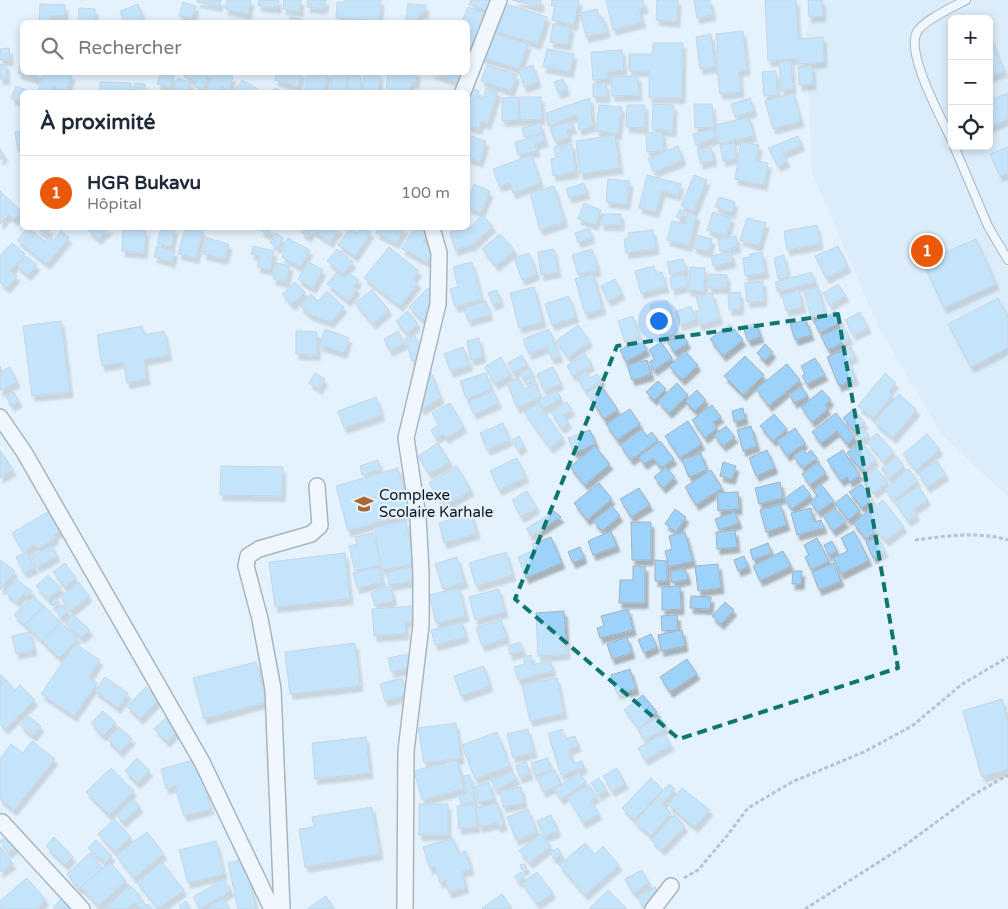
<!DOCTYPE html>
<html lang="fr">
<head>
<meta charset="utf-8">
<style>
  body { margin:0; font-family:"Varela Round",sans-serif; background:#f2f2f3; color:#1f2937 }
  .controls { position:absolute; right:15px; top:15px; display:grid; overflow:hidden; border-radius:8px; box-shadow:0 2px 8px #0003 }
  .controls button { width:45px; height:45px; display:grid; place-items:center; padding:0; border:0; border-bottom:1px solid #e0e1e3; background:#fff; color:#1f2937; font:25px sans-serif }
  .you { position:absolute; left:658px; top:320px; width:18px; height:18px; margin:-12px; border:4px solid #fff; border-radius:50%; background:#1a73e8; box-shadow:0 0 0 8px #1a73e833 }
  .badge { display:grid; place-items:center; width:32px; height:32px; border-radius:50%; background:#ea580c; color:#fff; font-size:16px; font-weight:700 }
  .pin { position:absolute; translate:-50% -50%; border:2px solid #fff; box-shadow:0 1px 5px #0006 }
  .list { margin:0; padding:0; list-style:none }
  h2 { display:flex; justify-content:space-between; align-items:center; height:65px; margin:0; padding:0 20px; font-size:21px }
  h2 small { font-size:16px; font-weight:400; color:#747a83 }
  .list li { display:grid; grid-template-columns:32px 1fr auto; gap:15px; align-items:center; box-sizing:border-box; height:75px; padding:0 20px; border-top:1px solid #e0e1e3 }
  .list b { display:block; font-size:19px; white-space:nowrap }
  .list p { margin:0; font-size:16px; white-space:nowrap; color:#747a83 }
  .list em { font-size:16px; font-style:normal; color:#747a83 }
  .icon { flex:none; width:28px; height:28px; fill:none; stroke:currentColor; stroke-width:2; stroke-linecap:round; stroke-linejoin:round }
  .map { position:relative; flex:none; width:1008px; height:909px; overflow:hidden }
  .search { position:absolute; background:#fff; box-shadow:0 2px 8px #0003; left:20px; top:20px; width:450px; height:55px; display:flex; align-items:center; gap:12px; box-sizing:border-box; padding:0 18px; border-radius:8px; color:#747a83; font-size:19px }
  .panel { position:absolute; background:#fff; box-shadow:0 2px 8px #0003; left:20px; top:90px; width:450px; height:140px; border-radius:8px }
  .map>svg:first-child { display:block }
  .built { fill:#d0e5f5; fill-rule:evenodd }
  .building { fill:#9dd2fb; stroke:#a5b2bd; filter:url(#shadow) }
  .lines { fill:none; stroke-linecap:round; stroke-linejoin:round }
  .lane-casing { stroke:#5f6b75; stroke-width:10 }
  .street-casing { stroke:#5f6b75; stroke-width:18 }
  .path { stroke:#818b93; stroke-width:3; stroke-dasharray:4 2.5; stroke-linecap:butt }
  .lane { stroke:#fff; stroke-width:8 }
  .street { stroke:#fff; stroke-width:15 }
  .marked { fill:none; stroke:#0f766e; stroke-width:4; stroke-dasharray:10 6; stroke-linejoin:round }
  .labels { text-anchor:middle; stroke-width:4.5; stroke-linejoin:round; paint-order:stroke }
  .poi-label { font-size:15px; fill:#111519; stroke:#e4f2fd; text-anchor:start }
</style>
</head>
<body>
<div class="map">
<svg width="1008" height="909" viewBox="0 0 1008 909">
  <defs>
    <filter id="shadow"><feDropShadow dx="3" dy="5.5" stdDeviation="1" flood-color="#0004"/></filter>
  </defs>
  <rect width="100%" height="100%" fill="#e4f2fd"/>
  <path class="built" d="M813 0H1008V497L942 435 879 328 812 173 806 35ZM952 19H989V146H952Z"/>
  <g class="building">
    <polygon points="197,0 221,0 219,6 197,2"/>
    <polygon points="227,0 251,0 248,14 225,9"/>
    <polygon points="259,0 279,0 278,8 258,6"/>
    <polygon points="284,0 301,0 300,11 283,9"/>
    <polygon points="308,0 326,0 324,9 307,7"/>
    <polygon points="345,0 381,0 379,21 336,18 337,2 345,2"/>
    <polygon points="471,0 494,0 490,11 469,5"/>
    <polygon points="512,0 541,0 540,7"/>
    <polygon points="552,0 579,0 574,25 552,20 555,6 551,6"/>
    <polygon points="606,0 643,0 645,8 639,9 643,22 613,30"/>
    <polygon points="657,0 678,0 677,22 656,20"/>
    <polygon points="694,0 710,0 713,15 697,18"/>
    <polygon points="765,0 796,0 798,39 823,37 824,62 798,64 798,59 768,61"/>
    <polygon points="808,0 822,0 823,16 809,17"/>
    <polygon points="183,2 196,6 192,19 179,16"/>
    <polygon points="500,2 547,17 538,44 491,30"/>
    <polygon points="40,4 65,5 65,16 50,16 50,22 39,22"/>
    <polygon points="138,4 144,21 124,22 120,11"/>
    <polygon points="408,4 426,5 425,13 420,13 419,21 406,20"/>
    <polygon points="468,7 485,13 468,58 468,22 462,22"/>
    <polygon points="79,8 95,9 95,22 78,22"/>
    <polygon points="597,9 599,18 603,17 607,32 586,37 580,13"/>
    <polygon points="290,17 302,19 301,22 289,22"/>
    <polygon points="553,24 571,27 568,45 550,42"/>
    <polygon points="743,31 747,70 739,71 741,92 720,94 715,51 718,51 716,34"/>
    <polygon points="489,32 528,44 519,69 481,57"/>
    <polygon points="711,34 715,67 700,69 696,37"/>
    <polygon points="989,35 1004,71 989,77"/>
    <polygon points="653,43 683,43 682,98 649,98 649,71 629,71 629,54 652,54"/>
    <polygon points="9,48 10,60 0,60 0,49"/>
    <polygon points="547,49 574,54 570,72 543,67"/>
    <polygon points="622,50 624,70 608,71 608,79 593,80 591,52"/>
    <polygon points="22,59 22,72 39,72 37,79 18,73"/>
    <polygon points="791,61 793,90 781,90 779,62"/>
    <polygon points="6,64 7,79 0,79 0,65"/>
    <polygon points="487,65 517,75 511,91 481,81"/>
    <polygon points="533,65 538,82 524,87 519,70"/>
    <polygon points="812,66 813,84 799,85 798,67"/>
    <polygon points="776,71 778,95 764,96 762,72"/>
    <polygon points="44,72 72,74 67,91 54,87 52,92 38,92"/>
    <polygon points="161,72 174,76 170,88 157,84"/>
    <polygon points="186,72 210,72 203,90 194,86 196,82 184,77"/>
    <polygon points="213,72 222,72 233,77 229,90 221,87 219,92 206,92"/>
    <polygon points="277,72 302,72 298,87 275,80"/>
    <polygon points="308,72 329,72 324,92 304,92"/>
    <polygon points="333,72 348,72 345,92 330,92"/>
    <polygon points="364,72 380,74 379,92 362,92"/>
    <polygon points="388,72 417,72 416,83 411,82 410,92 386,92"/>
    <polygon points="430,72 462,72 458,83"/>
    <polygon points="349,75 361,76 360,91 348,91"/>
    <polygon points="638,76 639,95 612,96 611,77"/>
    <polygon points="178,78 191,83 187,92 174,88"/>
    <polygon points="563,79 567,90 558,93 554,82"/>
    <polygon points="242,80 263,92 234,92"/>
    <polygon points="100,82 131,83 131,92 100,92"/>
    <polygon points="134,83 145,84 145,92 134,92"/>
    <polygon points="606,83 607,97 593,97 593,84"/>
    <polygon points="16,86 29,91 22,92 22,103 11,98"/>
    <polygon points="275,88 285,92 273,92"/>
    <polygon points="471,88 479,91 477,97 483,99 486,88 498,91 488,124 481,122 479,129 468,126 468,98"/>
    <polygon points="793,93 801,121 773,129 765,101"/>
    <polygon points="1008,93 1008,119 989,127 989,101"/>
    <polygon points="518,97 519,120 502,121 502,98"/>
    <polygon points="519,97 541,97 542,119 520,120"/>
    <polygon points="590,98 593,126 579,130 577,115 548,126 546,113"/>
    <polygon points="750,98 754,111 735,117 731,104"/>
    <polygon points="653,104 674,105 673,131 652,129"/>
    <polygon points="694,104 712,104 714,127 695,128"/>
    <polygon points="599,105 622,107 618,134 596,131"/>
    <polygon points="627,105 645,105 645,128 626,127"/>
    <polygon points="749,117 754,136 719,144 715,125"/>
    <polygon points="571,121 574,128 567,130 569,137 555,142 550,128"/>
    <polygon points="540,123 543,133 524,137 522,128"/>
    <polygon points="713,129 716,138 696,145 693,134"/>
    <polygon points="22,131 22,151 18,151 15,132"/>
    <polygon points="662,131 664,151 647,152 646,133"/>
    <polygon points="543,134 545,141 535,144 537,151 518,155 515,142"/>
    <polygon points="468,135 486,141 480,162 468,158"/>
    <polygon points="615,135 620,168 580,174 576,141"/>
    <polygon points="798,136 802,145 783,153 787,162 778,166 768,148"/>
    <polygon points="741,142 759,145 756,161 768,163 764,185 735,179"/>
    <polygon points="734,143 737,158 723,161 720,145"/>
    <polygon points="572,144 576,172 553,176 551,159 556,158 554,147"/>
    <polygon points="678,146 683,160 654,172 648,159"/>
    <polygon points="711,147 714,160 701,164 697,150"/>
    <polygon points="1008,147 1008,177 1006,173 1000,176 990,154"/>
    <polygon points="0,149 5,156 0,160"/>
    <polygon points="531,155 541,183 513,193 510,183 499,186 493,169"/>
    <polygon points="647,175 681,184 678,195 662,191 656,212 639,208"/>
    <polygon points="694,175 707,180 694,211 681,206"/>
    <polygon points="608,179 630,181 627,204 606,202"/>
    <polygon points="584,183 587,193 569,198 566,189"/>
    <polygon points="474,184 490,191 481,213 468,207 468,201"/>
    <polygon points="554,186 565,222 540,230 530,193"/>
    <polygon points="0,191 22,212 14,220 9,215 0,224"/>
    <polygon points="719,197 735,202 732,213 715,207"/>
    <polygon points="584,203 601,210 595,225 578,219"/>
    <polygon points="680,209 685,211 681,219 676,217"/>
    <polygon points="688,212 697,215 689,246 667,240 672,221 685,224"/>
    <polygon points="713,212 732,218 726,236 707,230"/>
    <polygon points="602,214 621,214 621,225 601,225"/>
    <polygon points="482,215 493,226 474,244 455,250 450,232 470,228"/>
    <polygon points="747,218 766,223 759,246 740,240"/>
    <polygon points="817,225 820,244 787,250 784,231"/>
    <polygon points="28,228 45,241 49,236 54,240 61,231 69,238 47,264 17,240"/>
    <polygon points="36,228 51,228 46,234"/>
    <polygon points="91,228 110,228 98,239 88,230"/>
    <polygon points="161,228 175,228 171,247 157,244"/>
    <polygon points="185,228 203,230 196,258 178,254"/>
    <polygon points="262,228 272,228 268,235 260,230"/>
    <polygon points="304,228 340,228 330,242 312,230 308,237 301,232"/>
    <polygon points="350,228 357,233 361,228 371,232 355,256 338,245"/>
    <polygon points="379,228 405,228 396,243 376,233"/>
    <polygon points="414,228 421,228 428,232 423,242 435,248 427,262 402,249"/>
    <polygon points="589,228 592,238 578,242 575,233"/>
    <polygon points="123,229 146,231 144,253 122,251"/>
    <polygon points="653,230 656,249 626,253 624,239 629,238 628,233"/>
    <polygon points="276,233 283,238 278,248 270,243"/>
    <polygon points="500,234 515,250 496,266 482,249"/>
    <polygon points="696,235 712,239 709,252 693,248"/>
    <polygon points="736,236 738,247 720,251 718,239"/>
    <polygon points="207,238 229,244 225,259 203,254"/>
    <polygon points="288,238 310,250 301,267 282,257 284,252 281,250"/>
    <polygon points="976,239 996,284 944,308 923,262"/>
    <polygon points="12,243 25,254 10,271 17,276 7,288 0,282 0,256"/>
    <polygon points="157,246 175,251 172,262 154,257"/>
    <polygon points="253,246 274,251 270,270 257,267 260,256 251,254"/>
    <polygon points="838,246 848,267 826,278 815,256"/>
    <polygon points="389,247 419,271 413,279 418,283 400,306 364,278"/>
    <polygon points="337,249 353,262 343,274 327,261"/>
    <polygon points="554,249 558,272 541,275 538,252"/>
    <polygon points="592,249 598,270 578,275 572,255"/>
    <polygon points="731,252 733,262 713,266 711,256"/>
    <polygon points="762,252 766,273 745,276 743,258 751,257 750,254"/>
    <polygon points="529,253 537,274 522,280 514,258"/>
    <polygon points="784,255 788,277 778,279 774,258"/>
    <polygon points="26,256 37,265 28,275 17,266"/>
    <polygon points="683,259 686,271 670,275 667,262"/>
    <polygon points="308,262 323,270 313,288 298,279"/>
    <polygon points="472,262 482,299 455,307 450,289 458,287 453,267"/>
    <polygon points="277,263 290,266 286,282 273,279"/>
    <polygon points="654,266 656,274 662,272 666,287 641,293 635,271"/>
    <polygon points="690,267 705,268 704,291 688,290"/>
    <polygon points="337,272 344,278 349,273 359,280 354,286 357,289 348,301 327,284"/>
    <polygon points="812,272 815,282 778,292 775,282"/>
    <polygon points="593,274 603,309 585,314 575,279"/>
    <polygon points="685,274 688,286 672,290 670,278"/>
    <polygon points="709,274 727,275 727,288 708,288"/>
    <polygon points="615,279 622,294 608,301 601,286"/>
    <polygon points="763,281 764,301 747,302 745,283"/>
    <polygon points="295,282 305,292 292,305 282,294"/>
    <polygon points="838,284 846,296 830,305 823,293"/>
    <polygon points="534,287 543,322 519,328 510,293"/>
    <polygon points="818,287 825,313 811,317 804,291"/>
    <polygon points="428,288 436,296 429,303 434,308 422,320 409,307"/>
    <polygon points="372,290 389,310 373,324 355,303"/>
    <polygon points="497,290 501,302 493,305 488,293"/>
    <polygon points="799,290 803,307 786,311 782,295"/>
    <polygon points="327,291 344,307 331,322 310,315 300,306 311,294 318,301"/>
    <polygon points="740,292 741,309 729,310 728,293"/>
    <polygon points="712,293 720,319 699,325 695,311 700,310 696,297"/>
    <polygon points="569,296 576,317 552,325 545,304"/>
    <polygon points="998,298 1008,317 1008,348 971,367 948,324"/>
    <polygon points="667,300 677,332 661,337 650,305"/>
    <polygon points="486,301 490,315 468,321 464,308"/>
    <polygon points="691,306 696,320 680,325 675,312"/>
    <polygon points="408,311 418,324 407,334 396,321"/>
    <polygon points="836,311 841,322 820,333 814,322"/>
    <polygon points="860,312 868,328 853,335 845,320"/>
    <polygon points="633,316 640,337 625,342 618,321"/>
    <polygon points="806,320 811,335 795,340 790,324"/>
    <polygon points="61,321 70,392 32,396 23,326"/>
    <polygon points="756,323 761,337 748,341 743,327"/>
    <polygon points="730,324 743,340 723,356 710,339"/>
    <polygon points="578,325 590,341 568,357 556,341"/>
    <polygon points="142,326 144,335 164,331 169,355 144,360 147,379 127,383 123,362 102,366 97,335"/>
    <polygon points="843,326 850,339 828,350 821,336"/>
    <polygon points="325,329 349,338 344,353 319,345"/>
    <polygon points="549,329 560,356 552,359 547,347 529,354 523,339"/>
    <polygon points="296,331 317,332 317,355 296,354"/>
    <polygon points="398,331 405,343 390,351 384,339"/>
    <polygon points="681,333 688,343 674,352 668,343"/>
    <polygon points="415,335 422,358 412,361 405,338"/>
    <polygon points="479,338 483,357 471,360 467,341"/>
    <polygon points="641,339 647,350 626,362 620,350"/>
    <polygon points="661,342 672,358 654,370 649,362 655,359 649,350"/>
    <polygon points="765,344 773,352 765,361 757,353"/>
    <polygon points="463,347 470,365 451,372 444,354"/>
    <polygon points="851,347 855,357 848,360 856,379 839,386 827,357"/>
    <polygon points="685,351 698,365 682,380 669,366"/>
    <polygon points="585,354 592,365 573,376 567,366"/>
    <polygon points="522,355 527,365 513,373 508,363"/>
    <polygon points="745,356 764,375 743,395 724,376"/>
    <polygon points="501,357 511,375 495,384 485,367"/>
    <polygon points="815,358 825,375 807,384 802,376 805,374 801,366"/>
    <polygon points="647,360 651,375 632,380 627,365"/>
    <polygon points="787,364 800,380 769,406 756,389"/>
    <polygon points="0,366 2,371 10,367 17,382 0,391"/>
    <polygon points="553,367 561,384 544,391 537,374"/>
    <polygon points="530,368 533,374 523,378 520,372"/>
    <polygon points="430,370 441,398 421,410 419,402"/>
    <polygon points="586,371 590,378 597,374 602,380 585,391 577,377"/>
    <polygon points="315,373 325,379 319,389 309,383"/>
    <polygon points="486,373 492,390 466,398 460,381"/>
    <polygon points="885,373 896,383 889,391 893,395 873,418 858,406"/>
    <polygon points="533,377 536,381 527,385 525,380"/>
    <polygon points="519,378 524,389 536,384 541,397 517,408 507,383"/>
    <polygon points="658,381 666,389 654,400 646,392"/>
    <polygon points="677,383 688,395 669,413 658,401"/>
    <polygon points="600,384 618,410 604,419 587,393"/>
    <polygon points="802,387 808,396 794,403 789,394"/>
    <polygon points="556,390 561,398 543,409 538,401"/>
    <polygon points="697,390 706,400 695,411 685,401"/>
    <polygon points="822,390 831,400 825,405 828,409 812,422 801,407"/>
    <polygon points="493,391 499,403 474,414 468,402"/>
    <polygon points="14,392 19,402 11,406 6,396"/>
    <polygon points="899,394 917,410 893,438 874,422"/>
    <polygon points="376,397 382,415 344,428 338,411"/>
    <polygon points="567,402 572,410 563,415 569,423 561,428 551,412"/>
    <polygon points="450,403 464,427 446,438 443,434 436,438 431,430 439,425 432,413"/>
    <polygon points="538,403 563,438 550,448 524,412"/>
    <polygon points="712,405 721,417 713,422 717,428 705,438 692,420"/>
    <polygon points="743,408 745,419 734,422 732,411"/>
    <polygon points="630,409 640,424 617,440 606,424"/>
    <polygon points="854,409 865,423 854,431 843,418"/>
    <polygon points="836,413 855,437 847,444 837,431 821,443 812,432"/>
    <polygon points="774,414 787,429 773,441 760,426"/>
    <polygon points="688,421 702,444 680,458 665,436"/>
    <polygon points="503,423 510,440 487,450 480,433"/>
    <polygon points="726,426 735,437 723,446 714,435"/>
    <polygon points="751,426 757,446 743,451 737,430"/>
    <polygon points="795,428 805,443 787,456 777,441"/>
    <polygon points="863,428 869,435 862,440 856,433"/>
    <polygon points="642,429 647,436 652,432 658,440 631,460 620,445"/>
    <polygon points="590,430 596,444 574,453 568,438"/>
    <polygon points="877,433 894,452 883,461 867,442"/>
    <polygon points="927,434 940,449 916,470 903,454"/>
    <polygon points="519,436 524,446 518,450 512,440"/>
    <polygon points="660,441 674,459 661,468 653,458 644,464 639,457"/>
    <polygon points="861,441 876,460 862,471 847,453"/>
    <polygon points="438,443 450,462 429,474 418,456"/>
    <polygon points="595,446 610,464 585,485 570,467"/>
    <polygon points="803,449 807,454 811,450 817,458 803,468 793,456"/>
    <polygon points="0,450 13,470 0,478"/>
    <polygon points="767,450 775,468 756,476 749,458"/>
    <polygon points="843,450 860,475 850,482 847,477 841,481 827,460"/>
    <polygon points="701,453 707,470 689,477 682,460"/>
    <polygon points="897,457 904,466 889,479 881,469"/>
    <polygon points="517,458 526,477 499,490 490,471"/>
    <polygon points="378,460 381,470 362,475 360,466"/>
    <polygon points="937,461 946,475 927,487 918,473"/>
    <polygon points="723,462 736,466 732,479 720,476"/>
    <polygon points="818,462 826,473 810,485 802,474"/>
    <polygon points="221,466 283,467 282,496 220,495"/>
    <polygon points="457,466 471,490 443,507 429,483"/>
    <polygon points="666,467 675,477 663,488 654,477"/>
    <polygon points="398,468 411,513 348,531 336,486"/>
    <polygon points="876,468 888,482 874,493 862,479"/>
    <polygon points="908,469 918,480 894,501 885,489"/>
    <polygon points="711,470 722,488 696,505 685,487"/>
    <polygon points="780,482 783,498 759,504 755,488"/>
    <polygon points="599,483 612,499 587,520 574,503"/>
    <polygon points="821,484 834,501 818,512 810,502 817,496 813,491"/>
    <polygon points="861,484 873,499 862,508 849,492"/>
    <polygon points="803,485 811,495 792,509 784,499"/>
    <polygon points="918,486 928,500 913,510 917,515 908,521 895,502"/>
    <polygon points="639,488 650,505 631,517 620,499"/>
    <polygon points="527,491 537,508 521,517 512,500"/>
    <polygon points="738,492 739,509 718,511 717,493"/>
    <polygon points="847,494 860,511 848,520 835,503"/>
    <polygon points="883,500 904,527 886,541 877,531 866,539 853,523"/>
    <polygon points="780,504 787,525 766,532 760,510"/>
    <polygon points="612,506 620,516 602,531 593,521"/>
    <polygon points="811,508 814,522 821,520 824,528 797,535 791,513"/>
    <polygon points="835,508 846,522 833,531 823,516"/>
    <polygon points="675,509 686,517 676,532 665,524"/>
    <polygon points="51,510 63,529 54,535 56,538 38,549 35,545 23,552 12,533"/>
    <polygon points="554,511 561,517 531,536 526,529"/>
    <polygon points="735,512 739,523 719,530 715,519"/>
    <polygon points="471,513 477,533 444,543 439,523"/>
    <polygon points="406,521 414,564 382,570 374,527"/>
    <polygon points="631,522 651,522 651,560 632,560"/>
    <polygon points="735,530 737,547 717,549 716,532"/>
    <polygon points="611,531 617,546 593,555 588,541"/>
    <polygon points="854,531 869,560 841,574 833,558 848,551 841,538"/>
    <polygon points="685,532 693,561 669,567 665,551 672,549 669,536"/>
    <polygon points="373,533 381,565 355,571 349,546 357,544 355,537"/>
    <polygon points="551,537 562,563 526,578 518,557 534,550 532,544"/>
    <polygon points="878,537 885,552 873,558 866,542"/>
    <polygon points="817,538 829,561 811,570 805,557 809,555 804,545"/>
    <polygon points="832,541 837,551 829,556 824,545"/>
    <polygon points="768,543 772,553 753,560 750,550"/>
    <polygon points="52,546 57,556 37,567 31,556"/>
    <polygon points="580,547 584,558 573,563 568,552"/>
    <polygon points="783,551 791,566 760,581 753,566"/>
    <polygon points="27,552 35,568 24,573 16,557"/>
    <polygon points="506,552 513,575 476,586 469,563"/>
    <polygon points="345,553 350,599 275,607 269,562"/>
    <polygon points="744,556 748,567 738,571 734,560"/>
    <polygon points="457,557 465,582 443,589 435,564"/>
    <polygon points="0,560 15,571 0,590"/>
    <polygon points="655,560 667,561 667,581 655,581"/>
    <polygon points="65,563 76,578 65,587 53,572"/>
    <polygon points="834,563 841,581 819,590 812,572"/>
    <polygon points="718,564 721,588 698,591 695,566"/>
    <polygon points="633,566 645,566 645,603 619,603 620,580 633,580"/>
    <polygon points="379,567 383,582 357,588 353,573"/>
    <polygon points="413,567 415,581 389,585 387,572"/>
    <polygon points="685,568 688,579 672,583 670,572"/>
    <polygon points="793,571 802,571 801,584 792,584"/>
    <polygon points="48,575 61,588 48,599 36,586"/>
    <polygon points="16,579 32,591 27,597 23,594 17,602 5,593"/>
    <polygon points="79,583 89,596 71,611 60,597"/>
    <polygon points="390,586 394,600 375,606 371,593"/>
    <polygon points="680,586 681,609 662,610 662,587"/>
    <polygon points="459,588 466,616 436,623 429,595"/>
    <polygon points="499,589 505,612 475,620 469,597"/>
    <polygon points="33,596 44,606 25,625 14,615"/>
    <polygon points="691,596 711,597 710,609 690,608"/>
    <polygon points="56,597 59,602 53,606 50,603"/>
    <polygon points="725,602 734,610 721,624 712,616"/>
    <polygon points="64,605 68,613 60,617 56,610"/>
    <polygon points="44,606 61,622 42,641 25,625"/>
    <polygon points="413,606 413,621 405,622 406,634 374,636 372,609"/>
    <polygon points="628,609 633,630 600,638 597,628 604,626 601,616"/>
    <polygon points="564,611 567,654 538,656 536,613"/>
    <polygon points="72,614 90,630 82,638 65,623"/>
    <polygon points="677,615 678,630 662,631 661,616"/>
    <polygon points="501,620 507,638 482,646 476,628"/>
    <polygon points="61,622 78,638 59,658 42,641"/>
    <polygon points="462,622 466,637 435,645 431,630"/>
    <polygon points="682,630 685,646 661,651 658,635"/>
    <polygon points="30,632 34,650 16,654 12,636"/>
    <polygon points="651,634 657,647 644,653 638,640"/>
    <polygon points="627,637 632,653 612,659 607,644"/>
    <polygon points="520,642 523,651 510,655 508,646"/>
    <polygon points="355,643 360,686 290,694 285,652"/>
    <polygon points="75,644 100,660 89,677 97,683 74,716 41,694"/>
    <polygon points="409,654 411,668 391,672 388,658"/>
    <polygon points="531,655 533,665 550,660 553,671 518,680 514,667 525,664 523,657"/>
    <polygon points="687,659 697,674 670,692 660,677"/>
    <polygon points="256,662 266,702 204,719 193,678"/>
    <polygon points="484,666 490,686 461,696 454,676"/>
    <polygon points="630,669 636,689 617,694 611,675"/>
    <polygon points="0,674 6,680 0,686"/>
    <polygon points="105,677 128,693 118,708 95,691"/>
    <polygon points="402,678 407,695 385,701 380,684"/>
    <polygon points="557,678 564,713 530,721 522,685"/>
    <polygon points="6,680 15,690 20,685 35,700 5,729 0,724 0,686"/>
    <polygon points="146,687 159,699 140,719 127,706"/>
    <polygon points="643,695 657,712 639,728 624,710"/>
    <polygon points="1002,699 1008,720 1008,769 982,777 963,711"/>
    <polygon points="1002,699 1008,720 1008,769 982,777 963,711"/>
    <polygon points="103,711 116,723 103,736 91,723"/>
    <polygon points="28,716 41,726 33,736 20,725"/>
    <polygon points="659,716 666,728 645,741 638,730"/>
    <polygon points="167,717 179,729 167,742 154,729"/>
    <polygon points="456,723 461,758 424,763 418,728"/>
    <polygon points="119,727 132,739 120,752 107,739"/>
    <polygon points="528,729 534,752 513,758 507,734"/>
    <polygon points="562,729 566,739 575,736 578,746 569,749 573,764 582,761 584,768 561,775 548,734"/>
    <polygon points="497,732 510,766 475,779 462,745"/>
    <polygon points="664,733 671,745 645,760 638,748"/>
    <polygon points="366,737 370,773 315,779 312,743"/>
    <polygon points="32,741 55,759 14,810 0,799 0,759 11,744 23,753"/>
    <polygon points="137,758 150,771 137,783 125,771"/>
    <polygon points="548,758 551,770 534,775 531,763"/>
    <polygon points="197,759 211,809 184,816 175,786 166,789 161,769"/>
    <polygon points="457,760 464,789 422,800 414,771"/>
    <polygon points="526,762 530,774 520,778 516,766"/>
    <polygon points="111,768 134,791 109,815 86,792"/>
    <polygon points="617,768 625,783 612,791 603,776"/>
    <polygon points="555,770 561,784 543,792 537,778"/>
    <polygon points="512,771 517,779 496,790 491,781"/>
    <polygon points="579,772 586,782 561,799 554,790"/>
    <polygon points="470,775 475,802 461,804 459,795 466,794 463,776"/>
    <polygon points="599,778 607,790 599,795 591,783"/>
    <polygon points="651,778 663,790 634,820 622,808"/>
    <polygon points="489,782 494,798 479,803 474,787"/>
    <polygon points="669,784 675,789 662,804 671,813 651,836 635,822"/>
    <polygon points="589,785 597,797 591,800 599,814 583,823 568,797"/>
    <polygon points="521,787 524,803 503,807 500,791"/>
    <polygon points="682,788 710,810 695,827 668,805"/>
    <polygon points="133,799 140,807 123,822 116,815"/>
    <polygon points="498,803 504,825 498,827 497,823 480,827 475,808"/>
    <rect x="419" y="804" width="29" height="31"/>
    <polygon points="475,804 477,827 459,829 457,806"/>
    <polygon points="372,807 380,854 305,867 299,829 314,827 312,817"/>
    <polygon points="528,809 537,832 516,840 507,817"/>
    <polygon points="551,815 558,831 544,837 537,821"/>
    <polygon points="674,815 685,826 662,850 651,840"/>
    <polygon points="114,819 131,837 115,852 98,834"/>
    <polygon points="147,832 164,854 134,878 116,855"/>
    <polygon points="540,834 551,846 530,863 519,851"/>
    <polygon points="8,835 17,846 8,853 0,841"/>
    <polygon points="54,837 73,857 65,865 46,846"/>
    <polygon points="453,838 458,853 466,851 471,869 462,872 466,887 449,893 445,881 440,883 435,867 430,869 423,847"/>
    <polygon points="96,840 112,856 105,863 88,848"/>
    <polygon points="216,841 224,874 188,883 179,850"/>
    <polygon points="585,843 595,854 603,846 619,865 585,895 559,865"/>
    <polygon points="0,846 13,864 0,872"/>
    <polygon points="558,848 562,855 554,859 550,852"/>
    <polygon points="90,853 103,868 79,889 67,874"/>
    <polygon points="245,859 256,909 238,909 228,863"/>
    <polygon points="110,862 126,881 98,906 81,887"/>
    <polygon points="162,862 184,890 158,909 137,882"/>
    <polygon points="525,864 527,868 522,870 520,865"/>
    <polygon points="642,870 649,883 633,893 625,879"/>
    <polygon points="521,872 525,877 519,882 514,877"/>
    <polygon points="537,872 553,893 537,904 522,883"/>
    <polygon points="27,878 46,900 36,909 0,909 0,901"/>
    <polygon points="224,879 231,891 200,909 193,897"/>
    <polygon points="129,885 141,896 139,898 146,905 148,904 153,909 140,909 134,903 128,909 105,909"/>
    <polygon points="655,887 660,897 643,907 637,897"/>
    <polygon points="608,890 627,909 589,909"/>
    <polygon points="502,894 512,909 483,909 482,908"/>
    <polygon points="63,896 78,909 53,908"/>
    <polygon points="326,896 334,909 307,909"/>
    <polygon points="223,898 230,909 206,909"/>
    <polygon points="186,901 191,909 181,909 179,906"/>
  </g>
  <g class="lines">
    <g class="lane-casing">
      <g id="lane">
        <path d="M952 141C942 119 905 53 917 32 924 20 953 7 966 0"/>
        <polyline points="954,146 988,226 1008,260"/>
      </g>
    </g>
    <g class="street-casing">
      <g id="street">
        <polyline points="463,92 499,0"/>
        <polyline points="0,417 24,452 202,762 272,909"/>
        <polyline points="2,822 82,909"/>
        <polyline points="282,909 273,689 260,619 246,566 248,556 259,549 311,534 320,526 317,486"/>
        <polyline points="405,909 406,751 421,625 421,573 418,517 406,438 438,304 439,253 432,228"/>
        <polyline points="653,909 671,886"/>
      </g>
    </g>
    <g class="path">
      <path d="M915 540C946 536 978 531 1008 540"/>
      <polyline points="684,878 698,870 726,837 748,808 792,782 864,752 912,726 961,685 1008,657"/>
      <polyline points="805,909 904,846 973,795 1008,775"/>
    </g>
    <use href="#lane" class="lane"/>
    <use href="#street" class="street"/>
  </g>
  <path d="M0 0H1008V909H0ZM838 314 898 668 679 739 515 599 617 346Z" fill="#e4f2fd" fill-opacity=".55" fill-rule="evenodd"/>
  <path class="marked" d="M838 314 898 668 679 739 515 599 617 346Z"/>
  <defs>
    <g id="school-bare" transform="scale(1.5)"><path d="M0-5L7-2L0 1L-7-2ZM-4 1L0 2.5L4 1V4Q0 6-4 4Z" fill="#a86633" stroke="#e4f2fd" stroke-width="2.5" paint-order="stroke"/></g>
  </defs>
  <g fill-rule="evenodd">
    <use href="#school-bare" x="364" y="504"/>
  </g>
  <g class="labels">
    <g class="poi-label">
      <text x="379" y="500">Complexe<tspan x="379" dy="17">Scolaire Karhale</tspan></text>
    </g>
  </g>
</svg>
<div class="controls">
<button>+</button>
<button>−</button>
<button><svg class="icon" aria-label="locate" viewBox="0 0 24 24"><circle cx="12" cy="12" r="6"/><path d="M12 2v4M12 18v4M2 12h4M18 12h4"/></svg></button>
</div>
<div class="you"></div>
<div class="pin badge" style="left:927px;top:251px">1</div>
<div class="search"><svg class="icon" aria-label="search" viewBox="0 0 24 24"><circle cx="10" cy="10" r="6"/><path d="M15 15l6 6"/></svg>Rechercher</div>
<section class="panel">
<h2>À proximité<small></small></h2>
<ul class="list">
<li><span class="badge">1</span><div><b>HGR Bukavu</b><p>Hôpital</p></div><em>100 m</em></li>
</ul>
</section>
</div>
</body>
</html>
